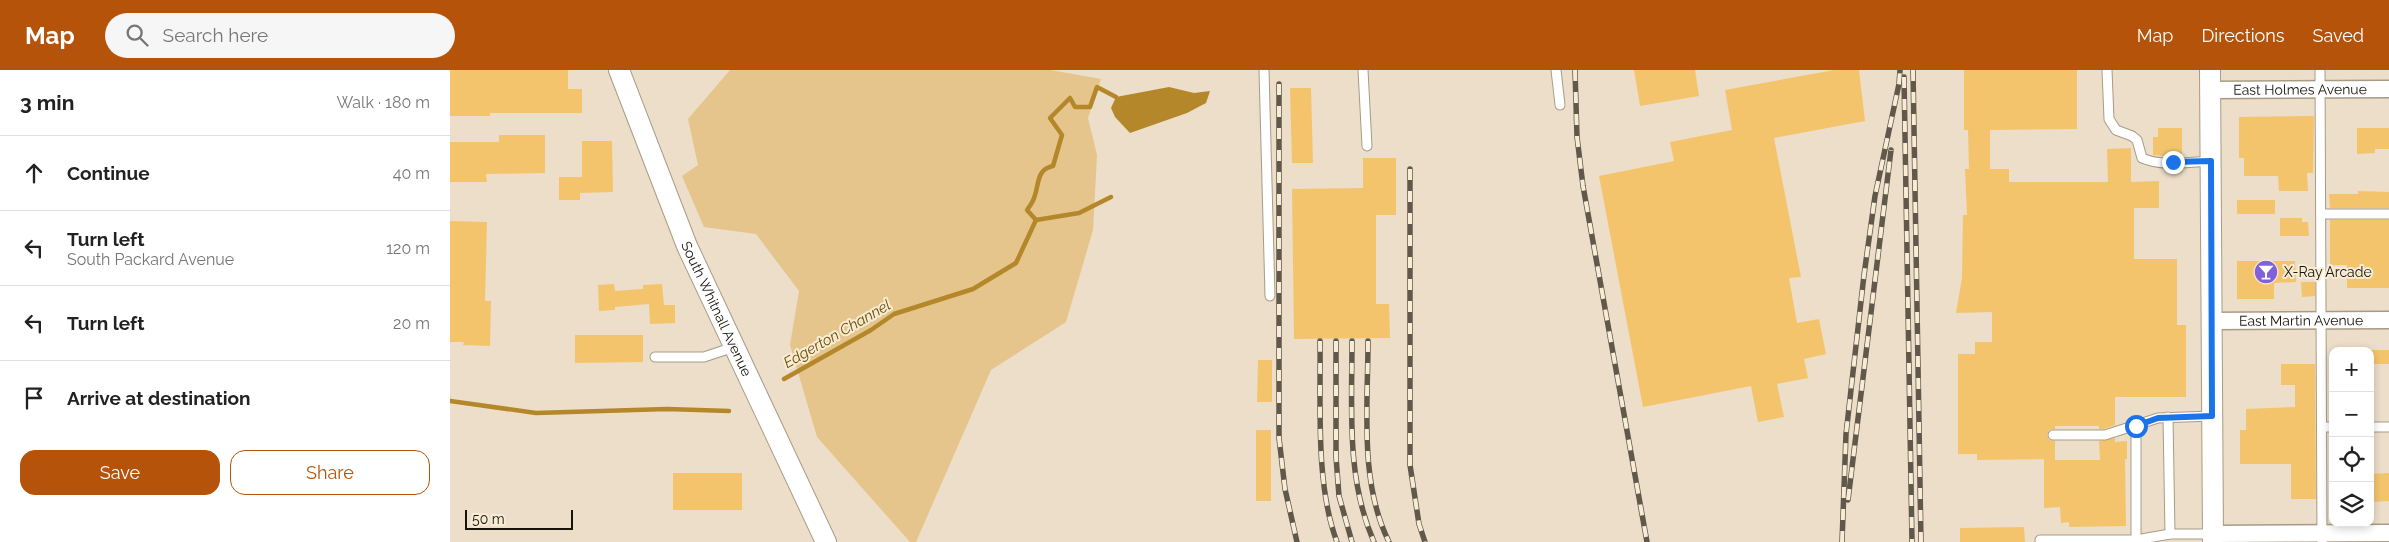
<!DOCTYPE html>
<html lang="en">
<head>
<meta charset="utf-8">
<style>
  body { margin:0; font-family:Raleway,sans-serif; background:#f6f6f6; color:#222 }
  .controls { position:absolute; right:15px; bottom:15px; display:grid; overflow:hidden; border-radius:10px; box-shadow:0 2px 8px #0003 }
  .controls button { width:45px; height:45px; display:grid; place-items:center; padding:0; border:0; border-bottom:1px solid #e0e0e0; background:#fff; color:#222; font:25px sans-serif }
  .scale { position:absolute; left:15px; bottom:12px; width:108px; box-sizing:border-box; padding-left:5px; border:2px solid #18130b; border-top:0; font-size:14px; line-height:18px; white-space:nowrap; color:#18130b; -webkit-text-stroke:4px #f9ecd5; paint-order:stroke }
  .stop { position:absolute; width:15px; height:15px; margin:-11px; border:4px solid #1a73e8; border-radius:50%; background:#fff }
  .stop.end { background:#1a73e8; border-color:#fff; box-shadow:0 1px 5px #0008 }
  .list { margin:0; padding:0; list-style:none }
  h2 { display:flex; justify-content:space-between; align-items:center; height:65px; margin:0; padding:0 20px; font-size:21px }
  h2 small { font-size:16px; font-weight:400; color:#767676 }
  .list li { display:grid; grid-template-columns:32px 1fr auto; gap:15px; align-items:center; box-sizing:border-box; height:75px; padding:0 20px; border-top:1px solid #e0e0e0 }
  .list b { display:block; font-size:19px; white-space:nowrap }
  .list p { margin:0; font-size:16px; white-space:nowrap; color:#767676 }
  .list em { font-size:16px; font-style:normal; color:#767676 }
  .actions { display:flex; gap:10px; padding:15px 20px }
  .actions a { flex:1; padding:11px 0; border:1px solid #b45309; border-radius:15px; text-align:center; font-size:18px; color:#b45309 }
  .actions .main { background:#b45309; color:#fff }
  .icon { flex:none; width:28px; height:28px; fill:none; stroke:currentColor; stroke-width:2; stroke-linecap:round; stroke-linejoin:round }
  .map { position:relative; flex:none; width:1939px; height:472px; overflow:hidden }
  header { display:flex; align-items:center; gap:30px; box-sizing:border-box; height:70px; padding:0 25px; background:#b45309; color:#fff }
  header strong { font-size:24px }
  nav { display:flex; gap:28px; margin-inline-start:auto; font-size:18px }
  .search { width:350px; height:45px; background:#f6f6f6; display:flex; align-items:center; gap:12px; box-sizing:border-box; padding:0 18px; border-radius:28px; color:#767676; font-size:19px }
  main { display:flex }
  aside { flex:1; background:#fff }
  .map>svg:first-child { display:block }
  .green { fill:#e5c58b }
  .water { fill:#b4872a }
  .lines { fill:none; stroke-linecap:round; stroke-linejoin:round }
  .stream { stroke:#b4872a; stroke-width:4.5 }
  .building { fill:#f4c46d }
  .service-casing { stroke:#a89b86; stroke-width:11 }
  .minor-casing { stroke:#a89b86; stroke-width:19 }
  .tertiary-casing { stroke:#a89b86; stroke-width:22 }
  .service { stroke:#fff; stroke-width:9 }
  .minor { stroke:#fff; stroke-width:16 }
  .tertiary { stroke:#fff; stroke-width:20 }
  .rail-casing { stroke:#60584b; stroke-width:5.5 }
  .rail { stroke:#f9ecd5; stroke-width:4; stroke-dasharray:11; stroke-linecap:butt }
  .route { stroke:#1a73e8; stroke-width:6 }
  .labels { text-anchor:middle; stroke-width:4; stroke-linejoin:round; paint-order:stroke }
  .street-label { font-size:14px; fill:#18130b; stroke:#f9ecd5 }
  .poi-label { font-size:14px; fill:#18130b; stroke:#f9ecd5; text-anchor:start }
  .water-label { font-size:15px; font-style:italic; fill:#6a4b02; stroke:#f9ecd5 }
</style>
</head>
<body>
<header>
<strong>Map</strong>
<div class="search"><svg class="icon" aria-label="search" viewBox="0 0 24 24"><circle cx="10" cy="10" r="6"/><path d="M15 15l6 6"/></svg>Search here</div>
<nav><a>Map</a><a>Directions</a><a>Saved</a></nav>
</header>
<main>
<aside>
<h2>3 min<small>Walk · 180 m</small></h2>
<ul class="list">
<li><svg class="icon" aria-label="ahead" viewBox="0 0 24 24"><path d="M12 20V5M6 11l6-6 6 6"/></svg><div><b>Continue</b></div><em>40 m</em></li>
<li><svg class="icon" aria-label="left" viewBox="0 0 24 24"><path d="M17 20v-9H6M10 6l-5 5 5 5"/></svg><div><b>Turn left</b><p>South Packard Avenue</p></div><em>120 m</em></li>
<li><svg class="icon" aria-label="left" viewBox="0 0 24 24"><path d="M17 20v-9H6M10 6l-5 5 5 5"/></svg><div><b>Turn left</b></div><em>20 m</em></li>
<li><svg class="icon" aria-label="arrive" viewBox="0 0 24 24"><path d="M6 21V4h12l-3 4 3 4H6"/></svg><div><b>Arrive at destination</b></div></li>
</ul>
<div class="actions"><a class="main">Save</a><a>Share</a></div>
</aside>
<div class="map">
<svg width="1939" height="472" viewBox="0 0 1939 472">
  <rect width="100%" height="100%" fill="#ecdec8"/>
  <polygon class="green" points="280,0 600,0 651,9 638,48 647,85 643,160 616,252 541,300 466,472 460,472 367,367 340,275 349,221 306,164 254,157 232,106 248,95 238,49"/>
  <polygon class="water" points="719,17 744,23 760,21 756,33 737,43 680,63 665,47 661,38 666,27"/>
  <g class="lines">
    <g class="stream">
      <path d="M586 150 577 140C580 136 584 130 585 125 589 113 587 99 603 96L612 65 600 48 620 28 625 37H640L647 17 666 27"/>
      <polyline points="586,150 629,143 661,127"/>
      <polyline points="334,309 421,260 444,244 523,219 566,193 586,150"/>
      <polyline points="0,331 86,343 217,339 279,341"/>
    </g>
  </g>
  <g class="building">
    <polygon points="0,0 118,0 118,19 132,19 132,43 40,43 40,46 0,46"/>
    <polygon points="1184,0 1245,0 1249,26 1190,36"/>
    <polygon points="1384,0 1409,0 1415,51 1324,68 1351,207 1339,208 1347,253 1369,249 1376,284 1354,289 1358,308 1327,314 1334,347 1308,352 1301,316 1193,337 1149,106 1224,91 1220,72 1282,60 1275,20"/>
    <polygon points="1514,0 1627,0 1627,59 1540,60 1540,99 1559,99 1559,112 1658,112 1657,79 1681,78 1681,112 1709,111 1709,138 1684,138 1684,189 1727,189 1727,255 1736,255 1736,327 1665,327 1665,355 1654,359 1649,359 1649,356 1605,356 1605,359 1599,360 1597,365 1599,370 1605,371 1605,390 1650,390 1649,371 1665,368 1665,372 1677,371 1677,389 1675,389 1676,456 1619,457 1619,452 1611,453 1610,437 1594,438 1594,389 1527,390 1527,384 1508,384 1508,284 1525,284 1525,272 1542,272 1542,242 1506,243 1512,208 1513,145 1517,145 1515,99 1519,99 1518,60 1514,60"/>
    <polygon points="840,18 861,18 863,93 842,93"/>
    <polygon points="1864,46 1863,103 1857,103 1858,121 1829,121 1828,106 1794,106 1794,88 1789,88 1789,47"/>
    <polygon points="1708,58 1732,58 1732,87 1703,85 1703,67 1708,67"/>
    <polygon points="1907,58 1939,58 1939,79 1925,79 1925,83 1907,84"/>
    <polygon points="49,65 95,65 95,103 36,104 37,112 0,112 0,72 49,72"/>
    <polygon points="132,71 162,71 163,122 130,123 130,130 109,130 109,107 132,107"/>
    <polygon points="913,88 946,88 946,145 926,145 926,234 939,234 940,268 844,269 842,119 913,118"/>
    <polygon points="1908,121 1939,122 1939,138 1880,138 1879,124 1908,124"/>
    <rect x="1787" y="130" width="38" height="14"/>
    <polygon points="1830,148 1852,148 1852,152 1858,152 1859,166 1830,166"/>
    <polygon points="1880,150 1939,150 1939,218 1897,218 1897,195 1880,195"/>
    <polygon points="0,151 37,152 35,231 41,231 40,276 13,275 14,272 0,272"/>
    <polygon points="1787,191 1845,191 1846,212 1824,213 1824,229 1787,229"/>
    <polygon points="1851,212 1865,212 1865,226 1852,227"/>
    <polygon points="164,214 165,221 193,219 193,215 212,214 214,235 225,235 225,253 200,254 199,234 165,237 165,240 149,241 148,215"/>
    <polygon points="125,265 193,265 193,292 125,293"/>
    <rect x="1920" y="280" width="19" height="14"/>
    <polygon points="808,290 822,290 822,332 807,332"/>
    <polygon points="1831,294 1865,294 1866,429 1841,429 1841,394 1790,394 1790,360 1796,360 1796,339 1845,337 1845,315 1831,315"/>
    <rect x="806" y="360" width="15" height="71"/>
    <rect x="223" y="403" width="69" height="37"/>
    <polygon points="1939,403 1939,431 1920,432 1920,404"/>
    <polygon points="1574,457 1575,472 1510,472 1510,458"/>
  </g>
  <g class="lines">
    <g class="service-casing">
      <g id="service">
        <polyline points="814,0 820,226"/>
        <polyline points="913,0 917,76"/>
        <polyline points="1106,0 1110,35"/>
        <path d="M1657 0 1659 49 1666 60 1682 66 1687 70 1692 88C1712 97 1739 92 1761 91"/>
        <polyline points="1870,0 1872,472"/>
        <polyline points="1871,144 1939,144"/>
        <polyline points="205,287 254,287 284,277"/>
        <polyline points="1718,347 1720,464"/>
        <polyline points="1686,356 1686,470"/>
        <polyline points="1872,357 1883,357"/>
        <polyline points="1920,357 1939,357"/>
        <polyline points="1603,365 1655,365 1708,348 1762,346"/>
        <polyline points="1590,470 1686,470 1720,464 1763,464"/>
      </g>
    </g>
    <g class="minor-casing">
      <g id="minor">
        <path id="s1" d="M1760 20 1939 19"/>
        <path id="s2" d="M1762 251 1939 250"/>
        <polyline points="1763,464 1939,463"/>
      </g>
    </g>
    <g class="tertiary-casing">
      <g id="tertiary">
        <path id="s3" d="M169 0 237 176 376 472"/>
        <polyline points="1760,0 1763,472"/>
      </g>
    </g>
    <use href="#service" class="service"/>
    <use href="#minor" class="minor"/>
    <use href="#tertiary" class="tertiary"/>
    <g class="rail-casing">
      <g id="rail">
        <polyline points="1125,0 1127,67 1133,116 1197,472"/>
        <polyline points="1463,0 1471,472"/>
        <polyline points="1454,7 1462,472"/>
        <polyline points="829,14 829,368 835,419 847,472"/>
        <polyline points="960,99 960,395 969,454 975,472"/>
        <path d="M870 271C871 333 865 414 887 472"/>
        <polyline points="886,271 886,387 889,426 902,472"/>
        <path d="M902 271C902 338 896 409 924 472"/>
        <path d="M918 271C918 336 909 412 939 472"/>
        <polyline points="1398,430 1441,80"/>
        <polyline points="1392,472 1396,364 1414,205 1425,126 1449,14 1450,0"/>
      </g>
    </g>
    <use href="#rail" class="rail"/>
  </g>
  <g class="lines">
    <polyline class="route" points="1686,356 1708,348 1762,346 1761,91 1723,92"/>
  </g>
  <defs>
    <g id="bar-disc" transform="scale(1.25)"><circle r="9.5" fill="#7f61db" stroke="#f9ecd5"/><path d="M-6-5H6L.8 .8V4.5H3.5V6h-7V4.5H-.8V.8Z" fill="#fff"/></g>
  </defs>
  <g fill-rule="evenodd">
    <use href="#bar-disc" x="1816" y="202"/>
  </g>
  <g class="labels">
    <g class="street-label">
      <text dy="5" stroke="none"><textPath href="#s1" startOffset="90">East Holmes Avenue</textPath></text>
      <text dy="5" stroke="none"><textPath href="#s3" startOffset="258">South Whitnall Avenue</textPath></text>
      <text dy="5" stroke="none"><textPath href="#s2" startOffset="89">East Martin Avenue</textPath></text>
    </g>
    <g class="poi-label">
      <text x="1834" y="207">X-Ray Arcade</text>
    </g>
    <g class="water-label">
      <text transform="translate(387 264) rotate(-30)" y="5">Edgerton Channel</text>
    </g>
  </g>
</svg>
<div class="controls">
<button>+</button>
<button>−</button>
<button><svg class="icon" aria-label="locate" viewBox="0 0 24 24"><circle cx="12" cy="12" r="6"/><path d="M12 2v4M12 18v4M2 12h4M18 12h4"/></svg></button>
<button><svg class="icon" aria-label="layers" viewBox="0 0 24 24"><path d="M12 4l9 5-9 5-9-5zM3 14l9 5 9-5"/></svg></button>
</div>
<div class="scale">50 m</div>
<div class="stop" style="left:1686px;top:356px"></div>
<div class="stop end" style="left:1723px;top:92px"></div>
</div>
</main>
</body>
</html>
